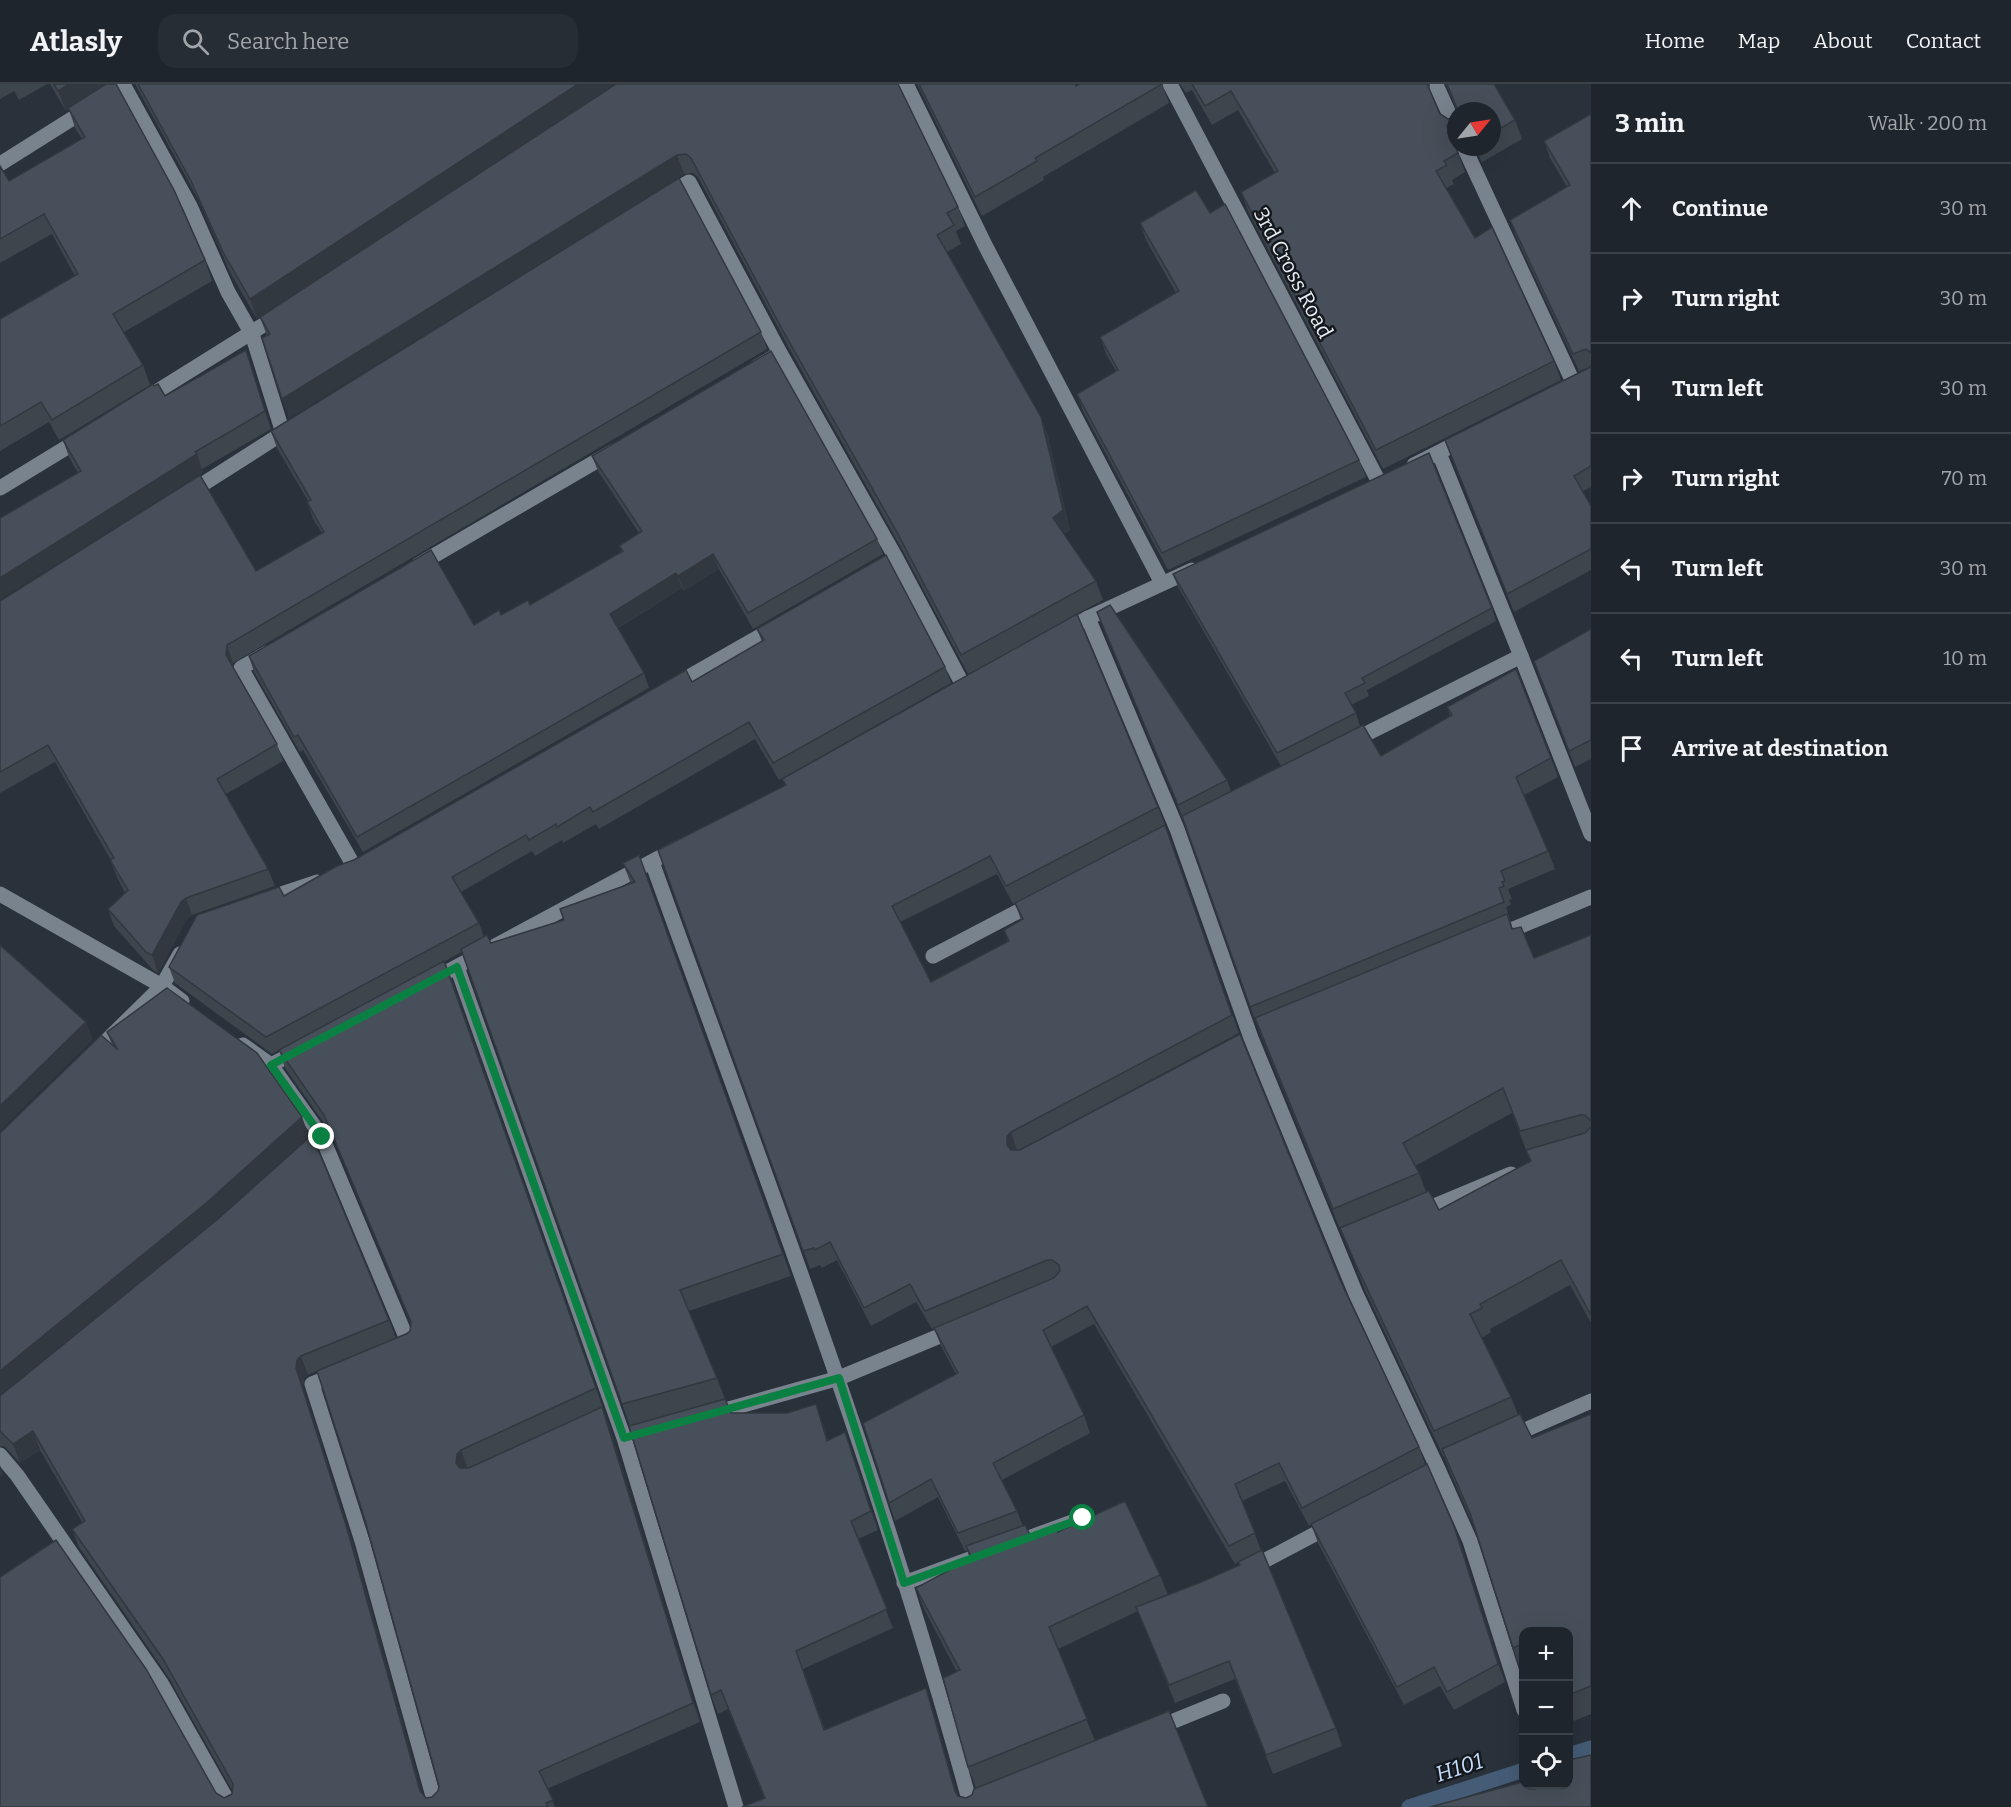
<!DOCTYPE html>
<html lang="en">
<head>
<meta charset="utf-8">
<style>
  body { margin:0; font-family:Bitter,serif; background:#272d34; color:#f1f3f6 }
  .controls { position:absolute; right:18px; bottom:18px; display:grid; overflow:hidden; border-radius:12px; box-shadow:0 6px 24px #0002 }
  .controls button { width:54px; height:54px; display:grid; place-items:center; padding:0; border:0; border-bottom:2px solid #3c4248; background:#1f252c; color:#f1f3f6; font:30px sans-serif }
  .compass { position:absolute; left:1447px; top:18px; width:54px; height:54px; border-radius:50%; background:#1f252c; box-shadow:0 6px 24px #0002; rotate:60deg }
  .stop { position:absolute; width:18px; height:18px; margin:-14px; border:4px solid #0b8043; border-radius:50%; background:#fff }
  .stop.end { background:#0b8043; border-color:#fff; box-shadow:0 2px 6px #0008 }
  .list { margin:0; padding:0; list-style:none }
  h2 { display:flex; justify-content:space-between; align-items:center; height:78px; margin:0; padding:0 24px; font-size:26px }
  h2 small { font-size:20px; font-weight:400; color:#a1a5a9 }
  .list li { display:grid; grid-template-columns:39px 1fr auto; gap:18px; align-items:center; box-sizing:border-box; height:90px; padding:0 24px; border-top:2px solid #3c4248 }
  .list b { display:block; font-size:22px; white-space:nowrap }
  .list em { font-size:20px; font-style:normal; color:#a1a5a9 }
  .icon { flex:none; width:33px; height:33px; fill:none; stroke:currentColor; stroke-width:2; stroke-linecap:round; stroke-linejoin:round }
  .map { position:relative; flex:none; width:1591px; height:1723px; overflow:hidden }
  header { display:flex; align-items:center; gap:36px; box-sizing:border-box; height:84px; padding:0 30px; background:#1f252c; border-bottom:2px solid #3c4248 }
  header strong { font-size:28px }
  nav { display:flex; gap:33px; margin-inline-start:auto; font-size:21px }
  .search { width:420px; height:54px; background:#272d34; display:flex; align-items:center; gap:15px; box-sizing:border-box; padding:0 21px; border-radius:18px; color:#a1a5a9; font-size:22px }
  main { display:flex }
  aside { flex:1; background:#1f252c }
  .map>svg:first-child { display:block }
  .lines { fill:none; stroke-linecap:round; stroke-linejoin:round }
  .stream { stroke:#455c76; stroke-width:15 }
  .minor { stroke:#79838e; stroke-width:15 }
  .tertiary { stroke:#79838e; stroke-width:15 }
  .wall { fill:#3d454d; fill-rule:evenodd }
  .shaded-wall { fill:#32383f }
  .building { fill:#47505a; stroke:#32383f; stroke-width:1.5 }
  .route { stroke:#0b8043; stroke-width:8 }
  .labels { text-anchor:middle; stroke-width:5; stroke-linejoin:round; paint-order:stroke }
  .street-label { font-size:21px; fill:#e7edf3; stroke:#15191d }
  .water-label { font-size:22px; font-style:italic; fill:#c4defc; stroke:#15191d }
</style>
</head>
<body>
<header>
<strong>Atlasly</strong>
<div class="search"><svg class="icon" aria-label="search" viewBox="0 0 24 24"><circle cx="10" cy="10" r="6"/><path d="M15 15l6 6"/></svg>Search here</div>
<nav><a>Home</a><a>Map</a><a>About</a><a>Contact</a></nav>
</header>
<main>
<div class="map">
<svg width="1591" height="1723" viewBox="0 0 1591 1723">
  <rect width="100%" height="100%" fill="#29313b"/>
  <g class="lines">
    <g class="stream">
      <polyline points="1568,1671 1591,1664"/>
      <polyline points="1409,1723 1524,1686"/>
    </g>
    <g class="minor">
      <polyline points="906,0 986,163 1162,499"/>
      <polyline points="1170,0 1379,398"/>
      <polyline points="124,2 190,122 228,208 252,250 283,349 189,409"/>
      <polyline points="1437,3 1456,45"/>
      <polyline points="1464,63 1574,300"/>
      <polyline points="0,80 89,24"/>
      <polyline points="666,112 689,98 780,269"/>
      <polyline points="757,283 780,269 896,474 964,603"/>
      <polyline points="143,316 278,232"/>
      <polyline points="0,404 82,354"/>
      <polyline points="418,481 612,368"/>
      <polyline points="1088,534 1177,745 1251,954 1356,1210 1438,1385 1470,1457 1524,1626"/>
      <polyline points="267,569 241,584 355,784"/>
      <polyline points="1521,572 1591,750"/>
      <polyline points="671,603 778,542"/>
      <polyline points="1350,658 1521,572 1439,369"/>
      <path d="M652 778C765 1091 884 1402 971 1723"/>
      <polyline points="263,816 317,798"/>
      <polyline points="1494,853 1591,813"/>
      <polyline points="933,872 1034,819"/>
      <polyline points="457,883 624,1354 736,1723"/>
      <polyline points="92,971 162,902 180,870"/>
      <polyline points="271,981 322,1053 314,1059"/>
      <polyline points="322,1053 409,1260 400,1263"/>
      <polyline points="1420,1128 1511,1090"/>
      <polyline points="339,1289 312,1300 362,1457 436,1723"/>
      <polyline points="711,1330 839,1294 954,1246"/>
      <polyline points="1509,1353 1591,1317"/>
      <polyline points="0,1371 17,1391 161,1599 231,1723"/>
      <polyline points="1012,1460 1083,1434"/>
      <polyline points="1249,1485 1332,1441"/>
      <polyline points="904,1499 986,1469"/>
      <polyline points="1154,1645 1223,1617"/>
    </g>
    <g class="tertiary">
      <polyline points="1414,381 1465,355"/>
      <polyline points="1062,548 1088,534 1192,486"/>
      <polyline points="0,810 162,902 182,917"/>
      <polyline points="432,896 677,764"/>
      <polyline points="243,961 271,981 299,966"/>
    </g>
  </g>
  <g class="wall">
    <polygon points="0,0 47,0 19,16 14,7 0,15"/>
    <polygon points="50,0 116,0 205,176 212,197 124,248 143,281 150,301 59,356 49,338 0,367 0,235 75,192 52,150 0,179 0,82 9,97 82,55 75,44 69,25 66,27"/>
    <path d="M135 0H898L958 123 965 142 956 147 961 160 947 168 1041 333 1048 352 1070 446 1064 450 1096 497 1103 516 1077 530 1158 723 1165 741 1013 820 997 790 900 838 931 898 1008 858 1004 846 1021 836 1015 819 1165 741 1239 949 1019 1066 1340 1196 1419 1363 1425 1380 1454 1442 1505 1598 1454 1626 1440 1602 1404 1621 1318 1459 1311 1440 1309 1442 1285 1397 1242 1417 1261 1466 1235 1480 1094 1240 1051 1263 1084 1331 1090 1349 1002 1396 1017 1427 1023 1442 1031 1453 1058 1448 1160 1491 1168 1511 1199 1499 1239 1481 1238 1478 1336 1644 1342 1662 1273 1690 1235 1595 1175 1619 1138 1527 1058 1565 1095 1657 1208 1723 764 1714 728 1625 718 1630 711 1611 630 1342 462 868 445 877 609 1341 700 1638 547 1705 555 1723H0L216 1709 224 1714 232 1710V1706L169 1594 79 1463 72 1445 82 1438 40 1366 20 1379 4 1362 0 1363V1312L389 1236 396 1254 406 1250 410 1247 411 1240 331 1049 285 984 279 966 272 970 175 899 169 883 284 812 692 598 762 558 757 545 945 583 951 599 779 696 755 655 599 745 596 740 563 759 562 756 535 772 532 767 461 808 479 839 484 853 491 859 564 836 631 800 623 779 639 771 791 1192 689 1227 717 1294 725 1315 731 1329H787L816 1320 828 1357 852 1367 878 1446 858 1455 893 1544 803 1585 825 1646 926 1604 932 1623 957 1711 966 1714 972 1711 976 1704 968 1683 957 1588 924 1525 916 1504 970 1475 967 1466 965 1467 938 1413 895 1437 889 1419 956 1290 941 1262 934 1244 1054 1194 932 1245 916 1218 871 1242 837 1176 822 1184 820 1181 810 1185 658 766 785 702 782 695 1027 558 968 590 904 469 789 264 698 93 693 89 684 90 289 334 267 252 260 233 257 235 230 188 199 117ZM317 1287 365 1436 439 1702 438 1707 432 1713 426 1714 422 1709 353 1460 303 1302 304 1294 308 1291Z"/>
    <polygon points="917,0 1075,0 1076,2 1162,0 1169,19 1043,93 1044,96 982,132"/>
    <polygon points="1180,0 1429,0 1428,3 1440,30 1448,35 1454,34 1456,31 1456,59 1455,61 1465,88 1452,96 1454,100 1446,104 1475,154 1554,277 1561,296 1383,385 1248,127 1241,108 1275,89 1238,26 1212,41 1192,6 1186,9"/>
    <polygon points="1446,0 1494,0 1515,36 1522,55 1482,78 1474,63 1492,63 1492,27 1457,27"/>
    <polygon points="1591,30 1591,403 1583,407 1591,423 1591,486 1514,528 1445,356 1589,283 1579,287 1516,153 1510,136 1567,103 1550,74 1544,57"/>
    <polygon points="1210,129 1359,376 1366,393 1168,486 1083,327 1077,310 1116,287 1106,270 1100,253 1176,209 1146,156 1140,139"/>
    <polygon points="761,248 767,265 233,579 233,583 277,660 283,677 226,710 268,785 275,802 192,831 187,835 158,889 153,886 114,842 108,825 125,809 117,793 110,776 111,776 55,678 0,709 0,517 256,487 322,449 313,435 307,418 308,417 277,364 271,347"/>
    <polygon points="252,283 271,345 202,385 203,388 0,515 0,434 78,389 69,373 63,356 165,312"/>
    <polygon points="592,372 877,455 883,470 753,545 719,485 684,507 682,504 618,544 644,589 649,604 363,768 303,666 300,668 254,588 249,572 474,541 530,521 622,468 619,462 639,449 598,387"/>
    <polygon points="1173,490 1492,524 1496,537 1367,606 1369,612 1351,621 1356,629 1360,642 1281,682 1178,503"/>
    <polygon points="1097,528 1227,696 1231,707 1182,732"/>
    <polygon points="1591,545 1591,675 1575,683 1540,594"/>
    <path d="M1447 623 1551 674 1558 693 1524 711 1548 767 1555 785 1508 805 1512 815 1509 816 1511 821 1506 823 1513 845 1534 874 1591 851V1239L1570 1201 1490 1245 1491 1248 1482 1254 1511 1313 1518 1331 1532 1354 1591 1330V1630L1574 1637 1569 1625V1548H1524V1589H1522L1513 1564 1475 1445 1451 1390 1444 1372H1443L1365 1206 1343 1150H1342L1264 959 1250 923 1381 672 1450 632ZM1512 1029 1530 1077 1439 1126 1426 1108 1419 1089 1415 1082Z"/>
    <polygon points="107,948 309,1052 212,1139 0,1311 0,1049 112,961"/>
  </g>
  <g class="shaded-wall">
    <polygon points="69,0 109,0 66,27 58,7"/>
    <polygon points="578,0 616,0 257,235 250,215"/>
    <polygon points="1452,35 1456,45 1456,59 1454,62 1447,42"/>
    <polygon points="677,71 684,90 289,334 282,315"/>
    <polygon points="246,266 252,283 271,345 265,327"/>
    <polygon points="1041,333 1048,352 1070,446 1060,453 1053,434"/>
    <polygon points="197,370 203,388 0,515 0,494"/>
    <polygon points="713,470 719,485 684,507 678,492"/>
    <polygon points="676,489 682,504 615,545 610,530"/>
    <polygon points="227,561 233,579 233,589 226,571"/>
    <polygon points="186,814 192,831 187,835 158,889 152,871 181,818"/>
    <polygon points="86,938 93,956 0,1047 0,1022"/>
    <polygon points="302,1033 309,1052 212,1139 0,1311 0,1287"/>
    <polygon points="1011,1048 1017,1066 1014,1070 1007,1061 1007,1052"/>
    <polygon points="301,1272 308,1291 304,1294 303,1302 353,1460 426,1723 420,1707 296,1284 297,1276"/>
    <polygon points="816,1320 823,1339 834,1376 827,1357"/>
    <polygon points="602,1323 609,1341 700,1638 693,1619"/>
    <polygon points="33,1347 40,1366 20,1379 13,1360"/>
    <polygon points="845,1348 852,1367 878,1446 871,1427"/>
    <polygon points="461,1366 468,1385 464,1389 456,1379 457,1370"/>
    <polygon points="0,1381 3,1390 0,1393"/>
    <polygon points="1454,1442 1461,1460 1505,1598 1498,1580"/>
    <polygon points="926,1604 932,1623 961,1723 955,1707"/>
  </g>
  <g class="building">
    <polygon points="54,0 69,0 58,7"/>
    <polygon points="106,0 116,0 174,106 205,176 113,230 143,281 52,336 41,318 0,342 0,235 78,190 44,130 0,155 0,82 9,97 85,53 68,24"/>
    <polygon points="138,0 578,0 250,215 223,168 191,97"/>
    <polygon points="616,0 898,0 958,123 947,129 954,141 937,151 1041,333 1063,426 1053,434 1096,497 961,571 898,450 782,245 691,74 686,70 677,71 282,315 262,254 270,250 260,233"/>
    <polygon points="919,0 1075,0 1076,2 1079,0 1162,0 1035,74 1037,77 975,113"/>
    <polygon points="1192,0 1427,0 1440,30 1448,35 1454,34 1456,31 1456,35 1452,35 1447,42 1458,69 1444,77 1447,81 1436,87 1475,154 1492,143 1554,277 1376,366 1241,108 1278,87 1231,7 1205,22"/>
    <polygon points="1447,0 1494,0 1515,36 1492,49 1492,27 1458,27"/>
    <polygon points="1591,30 1591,269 1586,265 1573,270 1510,136 1570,101 1544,57"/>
    <polygon points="679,94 761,248 227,561 226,571 277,660 217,695 268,785 186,814 181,818 152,871 146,868 108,825 128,806 110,776 114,774 48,661 0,688 0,517 200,391 256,487 324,448 307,418 311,416 271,347"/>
    <polygon points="1196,106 1210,129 1225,120 1359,376 1162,469 1077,310 1118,286 1100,253 1179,207 1140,139"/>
    <polygon points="246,266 265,327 195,368 197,370 0,494 0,434 81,387 63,356 153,300 154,302 158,300 165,312"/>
    <polygon points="771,267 877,455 748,529 713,470 678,492 676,489 610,530 644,589 357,753 298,651 294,653 249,572 431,466 474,541 499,526 501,531 528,516 530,521 623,467 619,462 642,447 592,372"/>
    <polygon points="1591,281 1591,382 1574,392 1591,422 1591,465 1507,510 1445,356 1589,284"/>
    <polygon points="1429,369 1492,524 1362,594 1365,599 1345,609 1356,629 1277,669 1173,490"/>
    <polygon points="886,471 945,583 773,679 749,638 593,728 590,723 557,743 556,740 529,756 526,751 452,793 479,839 266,953 169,883 197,831 279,803 284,812 337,782 354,776 686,586 692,598 764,556 757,545"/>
    <polygon points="1110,521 1227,696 1178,721 1097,528"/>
    <polygon points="1077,530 1158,723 1006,802 990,772 892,822 931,898 1009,857 1004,846 1023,835 1015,819 1165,741 1232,931 1011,1048 1007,1052 1007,1061 1011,1066 1020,1066 1240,950 1340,1196 1419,1363 1302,1424 1279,1379 1235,1400 1255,1449 1229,1462 1087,1222 1043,1246 1084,1331 993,1379 1017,1427 958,1449 931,1395 889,1419 863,1339 958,1289 934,1244 1054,1194 1060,1187 1059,1181 1052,1176 1047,1176 925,1227 910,1200 864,1224 830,1158 815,1166 814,1164 803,1167 658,766 786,701 782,695"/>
    <polygon points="1591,545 1591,656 1569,667 1534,577"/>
    <polygon points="1516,585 1551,674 1516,693 1548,767 1501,787 1505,797 1502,798 1504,802 1499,804 1504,818 1250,923 1182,732 1363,641 1381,672 1452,631 1447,623"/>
    <polygon points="639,771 783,1170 680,1206 717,1294 622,1320 461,865 487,851 491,859 564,836 560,825 635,798 623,779"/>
    <polygon points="1507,830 1512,845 1521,843 1534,874 1591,851 1591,1037 1585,1031 1580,1031 1520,1047 1503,1004 1403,1059 1419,1089 1333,1125 1255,934"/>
    <polygon points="0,861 86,938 0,1022"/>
    <polygon points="444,877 596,1304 461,1366 457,1370 456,1379 460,1384 469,1384 602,1323 693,1619 539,1687 553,1716 546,1719 548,1723 0,1723 0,1493 56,1456 146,1585 216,1709 224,1714 232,1710 233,1700 163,1575 72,1445 85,1437 33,1347 13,1360 0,1347 0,1312 218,1135 312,1051 389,1236 301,1272 297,1276 296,1284 346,1441 420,1707 426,1714 432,1713 438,1707 439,1702 365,1436 317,1287 406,1250 410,1247 411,1238 324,1031 279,966"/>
    <polygon points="167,904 257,969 302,1033 205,1120 0,1287 0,1049 101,951 118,966 107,948"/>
    <polygon points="1591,1043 1591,1231 1561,1176 1480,1220 1482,1224 1470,1230 1511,1313 1434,1347 1356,1181 1340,1144 1429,1107 1439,1126 1531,1077 1526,1066 1585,1049"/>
    <polygon points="725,1315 731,1329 787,1329 816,1320 827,1357 845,1348 871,1427 851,1437 887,1525 796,1567 824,1646 926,1604 955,1707 958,1712 966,1714 972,1711 974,1705 1169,1627 1208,1723 742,1723 765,1714 721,1606 711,1611 629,1342"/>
    <polygon points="1520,1330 1532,1354 1591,1330 1591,1602 1569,1611 1569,1548 1524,1548 1524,1559 1513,1564 1470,1429 1442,1365"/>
    <polygon points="1427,1380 1454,1442 1498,1580 1447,1608 1434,1583 1397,1603 1311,1440"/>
    <polygon points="1125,1417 1160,1491 1049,1543 1087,1635 968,1683 943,1594 960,1586 916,1504 972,1474 966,1462 1025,1441 1031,1453 1054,1441 1058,1448"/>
    <polygon points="1262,1466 1336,1644 1266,1671 1229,1577 1169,1601 1136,1523 1199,1499 1240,1481 1238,1478"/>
    <polygon points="1591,1671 1591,1723 1430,1723 1523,1698 1524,1701 1525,1701 1529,1705 1535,1705 1540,1701 1569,1701 1569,1676"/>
  </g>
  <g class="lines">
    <polyline class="route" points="322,1053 271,981 457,883 624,1354 839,1294 904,1499 1083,1434"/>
  </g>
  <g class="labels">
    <g class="street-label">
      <text transform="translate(1293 189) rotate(62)" y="7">3rd Cross Road</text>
    </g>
    <g class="water-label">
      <text transform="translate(1459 1683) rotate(-18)" y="8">H101</text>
    </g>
  </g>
</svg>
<div class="controls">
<button>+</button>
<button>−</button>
<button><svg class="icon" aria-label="locate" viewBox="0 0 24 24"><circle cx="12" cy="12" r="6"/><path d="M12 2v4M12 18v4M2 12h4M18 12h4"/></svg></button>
</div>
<svg class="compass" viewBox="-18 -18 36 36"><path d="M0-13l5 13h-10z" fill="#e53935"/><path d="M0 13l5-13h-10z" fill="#a1a5a9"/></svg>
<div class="stop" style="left:1083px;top:1434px"></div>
<div class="stop end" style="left:322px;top:1053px"></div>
</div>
<aside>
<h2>3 min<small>Walk · 200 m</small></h2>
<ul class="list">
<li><svg class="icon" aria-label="ahead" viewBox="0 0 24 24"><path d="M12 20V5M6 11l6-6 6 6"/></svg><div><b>Continue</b></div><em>30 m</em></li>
<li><svg class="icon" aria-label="right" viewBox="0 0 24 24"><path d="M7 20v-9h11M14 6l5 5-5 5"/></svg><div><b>Turn right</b></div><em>30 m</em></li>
<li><svg class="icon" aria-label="left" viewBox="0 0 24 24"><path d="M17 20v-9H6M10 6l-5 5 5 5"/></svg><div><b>Turn left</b></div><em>30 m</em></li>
<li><svg class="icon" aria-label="right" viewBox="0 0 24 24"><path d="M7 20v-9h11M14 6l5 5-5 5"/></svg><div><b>Turn right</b></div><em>70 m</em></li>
<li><svg class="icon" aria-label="left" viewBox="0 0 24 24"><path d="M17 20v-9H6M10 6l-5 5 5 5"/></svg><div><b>Turn left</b></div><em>30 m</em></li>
<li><svg class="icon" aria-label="left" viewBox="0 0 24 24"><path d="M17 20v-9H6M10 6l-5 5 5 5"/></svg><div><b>Turn left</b></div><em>10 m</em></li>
<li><svg class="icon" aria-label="arrive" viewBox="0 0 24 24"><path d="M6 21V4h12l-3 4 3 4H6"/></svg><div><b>Arrive at destination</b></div></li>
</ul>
</aside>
</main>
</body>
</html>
